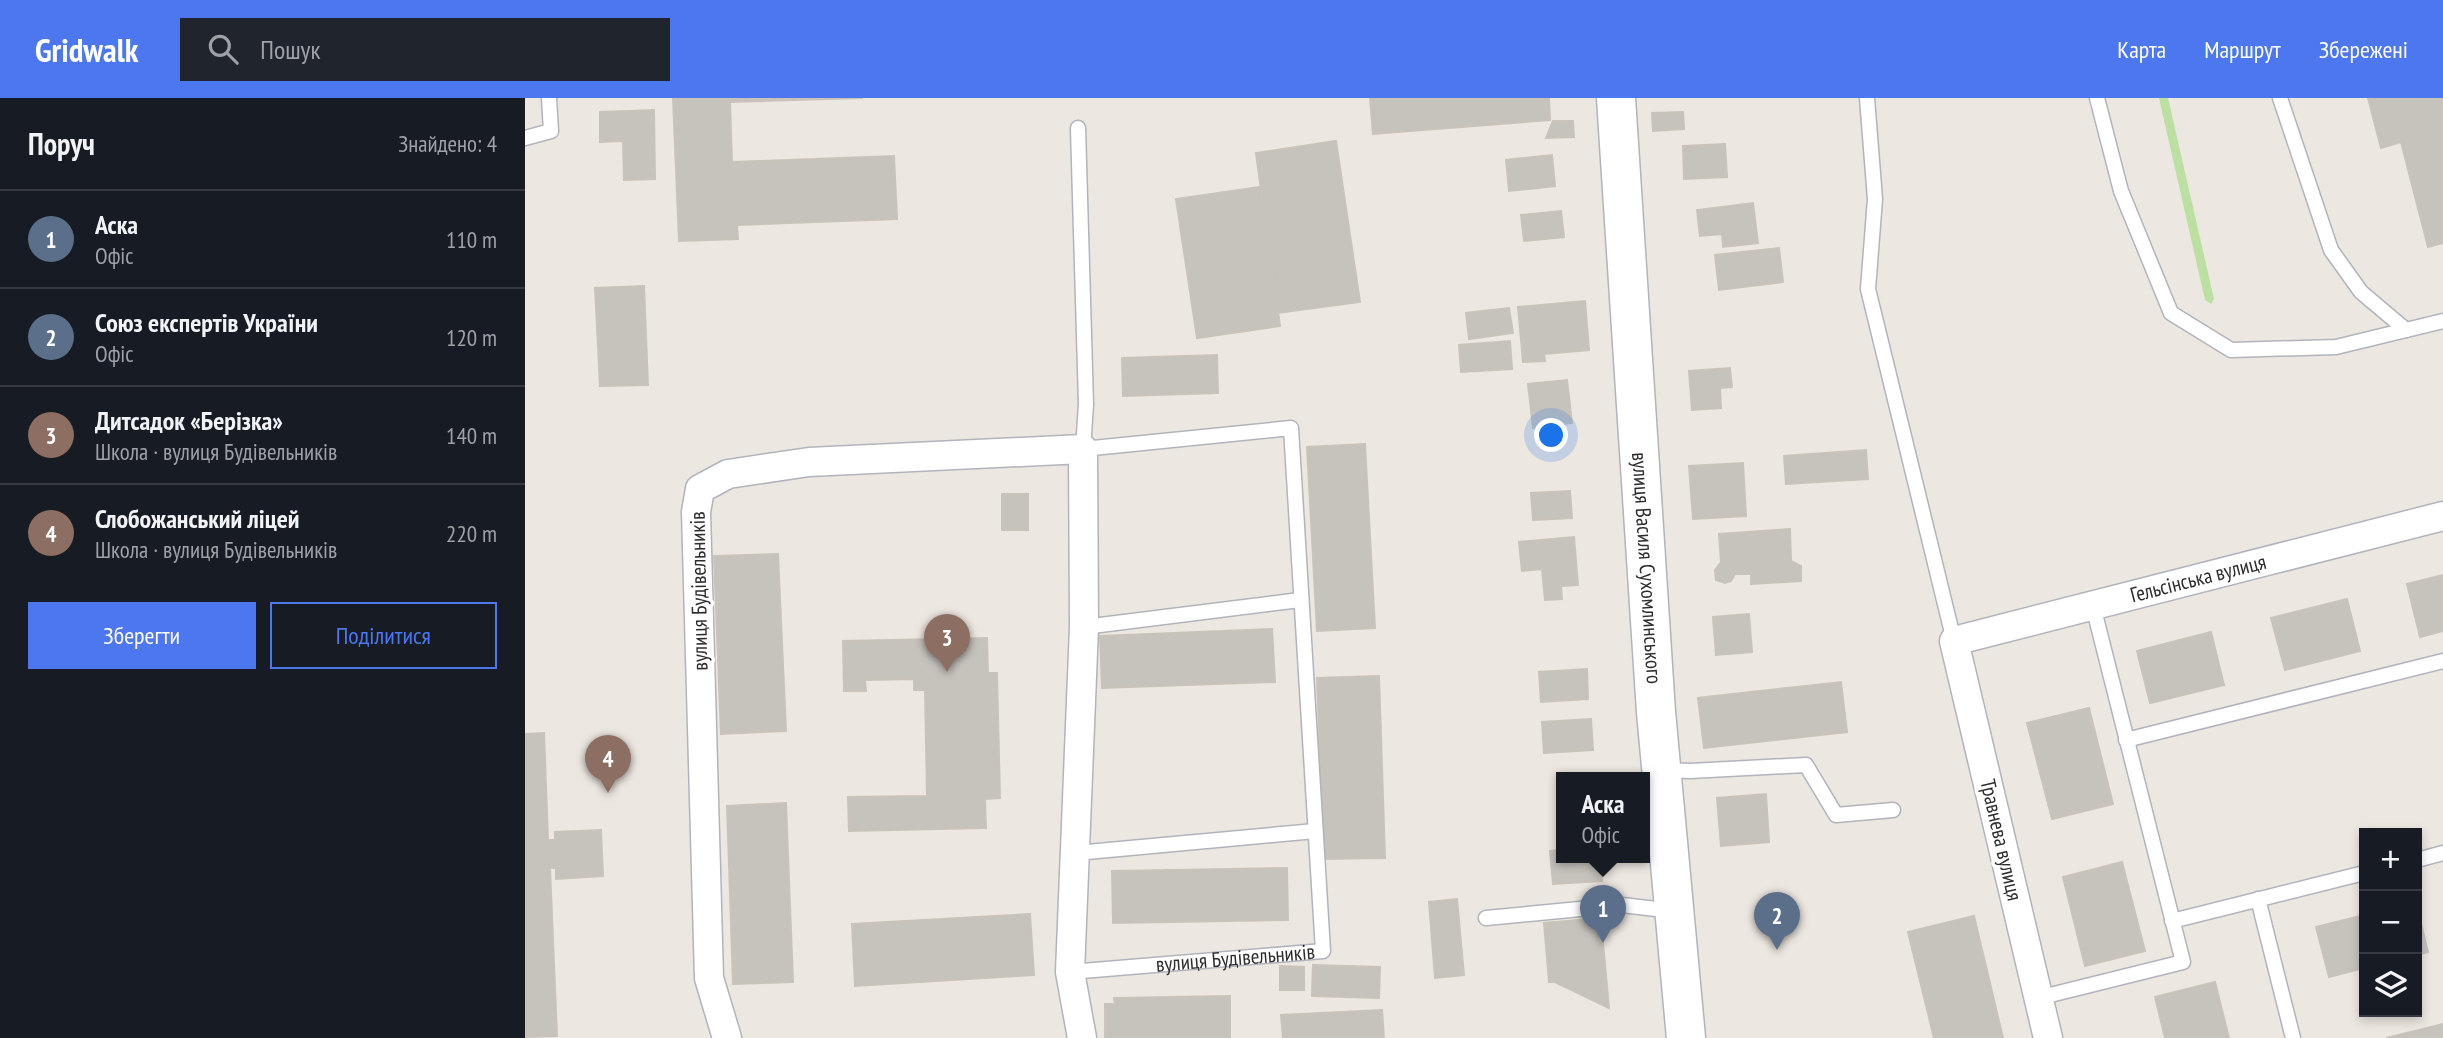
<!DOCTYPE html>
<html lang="uk">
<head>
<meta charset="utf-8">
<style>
  body { margin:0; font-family:"PT Sans Narrow",sans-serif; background:#20242c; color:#f1f3f6 }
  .controls { position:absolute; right:21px; bottom:21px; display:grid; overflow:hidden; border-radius:0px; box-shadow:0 4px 10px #0003 }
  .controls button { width:63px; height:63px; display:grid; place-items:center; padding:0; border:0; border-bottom:2px solid #363941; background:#171b24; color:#f1f3f6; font:35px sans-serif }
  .you { position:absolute; left:1027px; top:338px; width:24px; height:24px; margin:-18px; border:5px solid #fff; border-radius:50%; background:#1a73e8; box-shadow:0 0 0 10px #1a73e833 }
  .badge { display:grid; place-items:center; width:46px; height:46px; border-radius:50%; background:#4c77ef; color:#fff; font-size:23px; font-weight:700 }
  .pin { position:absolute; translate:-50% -58px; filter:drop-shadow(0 2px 4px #0008) }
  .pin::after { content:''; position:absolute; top:37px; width:24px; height:21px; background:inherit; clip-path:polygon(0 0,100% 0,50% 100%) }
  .popup { position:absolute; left:1031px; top:674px; width:94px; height:91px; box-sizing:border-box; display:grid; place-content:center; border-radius:0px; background:#171b24; filter:drop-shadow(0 2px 5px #0005); font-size:23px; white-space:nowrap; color:#9ea1a6 }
  .popup b { font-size:26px; color:#f1f3f6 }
  .popup::after { content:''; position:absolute; left:50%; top:100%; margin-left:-14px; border:14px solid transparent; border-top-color:#171b24 }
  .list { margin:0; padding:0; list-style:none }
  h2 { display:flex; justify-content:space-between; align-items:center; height:91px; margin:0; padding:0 28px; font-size:30px }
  h2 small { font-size:23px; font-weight:400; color:#9ea1a6 }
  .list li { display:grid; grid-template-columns:46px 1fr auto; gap:21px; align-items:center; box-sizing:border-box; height:98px; padding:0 28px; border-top:2px solid #363941 }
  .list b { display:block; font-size:26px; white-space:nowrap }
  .list p { margin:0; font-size:23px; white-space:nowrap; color:#9ea1a6 }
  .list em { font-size:23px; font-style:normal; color:#9ea1a6 }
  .actions { display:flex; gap:14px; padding:21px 28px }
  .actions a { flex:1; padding:16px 0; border:2px solid #4c77ef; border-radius:0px; text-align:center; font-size:24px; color:#4c77ef }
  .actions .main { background:#4c77ef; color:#fff }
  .icon { flex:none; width:38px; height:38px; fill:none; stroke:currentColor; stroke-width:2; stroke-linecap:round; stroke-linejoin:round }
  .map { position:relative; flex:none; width:1918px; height:940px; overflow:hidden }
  header { display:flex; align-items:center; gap:42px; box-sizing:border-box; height:98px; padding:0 35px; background:#4c77ef; color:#fff }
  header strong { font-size:33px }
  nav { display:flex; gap:38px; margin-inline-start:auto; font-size:24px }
  .search { width:490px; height:63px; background:#20242c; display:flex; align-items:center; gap:18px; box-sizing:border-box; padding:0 24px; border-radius:0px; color:#9ea1a6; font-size:26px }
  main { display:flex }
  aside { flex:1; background:#171b24 }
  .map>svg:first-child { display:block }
  .green { fill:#bbe0a1 }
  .building { fill:#c6c2bc; stroke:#c9c3ba; stroke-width:2 }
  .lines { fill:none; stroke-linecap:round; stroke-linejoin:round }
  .lane-casing { stroke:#b1b4bc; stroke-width:17 }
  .street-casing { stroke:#b1b4bc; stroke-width:31 }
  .secondary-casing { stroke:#b1b4bc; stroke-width:41 }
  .lane { stroke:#fff; stroke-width:14 }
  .street { stroke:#fff; stroke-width:28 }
  .secondary { stroke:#fff; stroke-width:38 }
  .labels { text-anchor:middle; stroke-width:7; stroke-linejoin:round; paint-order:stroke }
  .street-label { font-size:21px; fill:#2d2d2d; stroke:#fff }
</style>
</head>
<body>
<header>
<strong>Gridwalk</strong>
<div class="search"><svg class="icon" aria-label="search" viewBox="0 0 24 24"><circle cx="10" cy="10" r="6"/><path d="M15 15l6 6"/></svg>Пошук</div>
<nav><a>Карта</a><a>Маршрут</a><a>Збережені</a></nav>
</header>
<main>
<aside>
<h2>Поруч<small>Знайдено: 4</small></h2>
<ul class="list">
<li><span class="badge" style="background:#5c6f8a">1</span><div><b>Аска</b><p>Офіс</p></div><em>110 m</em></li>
<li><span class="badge" style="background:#5c6f8a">2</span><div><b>Союз експертів України</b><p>Офіс</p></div><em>120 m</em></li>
<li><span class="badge" style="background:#8d6e63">3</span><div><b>Дитсадок «Берізка»</b><p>Школа · вулиця Будівельників</p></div><em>140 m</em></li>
<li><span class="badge" style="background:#8d6e63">4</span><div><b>Слобожанський ліцей</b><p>Школа · вулиця Будівельників</p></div><em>220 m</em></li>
</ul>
<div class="actions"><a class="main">Зберегти</a><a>Поділитися</a></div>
</aside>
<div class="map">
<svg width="1918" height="940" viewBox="0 0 1918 940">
  <rect width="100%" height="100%" fill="#ede7e1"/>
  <polygon class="green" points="1634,0 1643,0 1689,201 1686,206 1680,202"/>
  <g class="building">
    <polygon points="148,0 338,0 205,4 207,64 369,58 372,121 212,127 213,141 154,143"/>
    <polygon points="845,0 1024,0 1025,22 848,36"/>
    <polygon points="1843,0 1918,0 1918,145 1903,149 1876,44 1856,50"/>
    <polygon points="129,12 130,81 99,82 98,43 75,44 75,14"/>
    <polygon points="1158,14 1159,31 1128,33 1127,15"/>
    <polygon points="1028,23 1048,23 1049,39 1021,40"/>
    <polygon points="811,43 835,204 753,215 731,55"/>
    <polygon points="1200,46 1202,79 1159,81 1158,48"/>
    <polygon points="1027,57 1030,88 984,93 981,62"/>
    <polygon points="735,89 755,228 672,240 651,101"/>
    <polygon points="1228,105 1233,145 1198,149 1197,136 1175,138 1172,112"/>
    <polygon points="1036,113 1039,139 999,143 996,117"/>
    <polygon points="1254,150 1258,184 1194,192 1190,157"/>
    <polygon points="119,188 123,287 75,288 70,190"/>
    <polygon points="1060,203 1064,252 1019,256 1020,263 998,264 993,209"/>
    <polygon points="984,210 988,235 944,241 941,215"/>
    <polygon points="985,243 987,271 936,274 934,247"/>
    <polygon points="692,257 693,295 598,298 597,260"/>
    <polygon points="1205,270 1207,289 1195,290 1196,310 1167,312 1164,273"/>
    <polygon points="1042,282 1047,325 1008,330 1003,286"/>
    <polygon points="840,346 850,530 792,533 782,349"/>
    <polygon points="1341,352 1343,381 1261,386 1259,358"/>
    <polygon points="1218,365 1221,418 1168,421 1164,368"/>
    <polygon points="1045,393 1047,420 1008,422 1006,395"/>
    <rect x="477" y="396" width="26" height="36"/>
    <polygon points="1265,431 1266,463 1276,468 1276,483 1226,486 1226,476 1210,476 1206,483 1200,485 1191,482 1190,472 1196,464 1194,436"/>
    <polygon points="1049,439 1053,487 1036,488 1037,501 1020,502 1017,471 997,473 994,444"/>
    <polygon points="253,456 261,633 196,636 189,458"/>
    <polygon points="1918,477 1918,533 1895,539 1882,486"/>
    <polygon points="1822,501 1835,553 1760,572 1746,520"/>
    <polygon points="1224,516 1227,554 1191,557 1188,519"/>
    <polygon points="747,531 750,584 577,590 575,538"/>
    <polygon points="1686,534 1699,587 1625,605 1612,553"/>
    <polygon points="462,540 463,575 472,575 475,700 460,701 461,730 324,733 323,699 402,698 400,592 389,592 389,581 340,582 341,593 319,593 318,543"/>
    <polygon points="1062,571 1063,601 1016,604 1014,574"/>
    <polygon points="854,578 860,760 799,761 792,580"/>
    <polygon points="1316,584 1322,634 1179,650 1173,600"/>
    <polygon points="1564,610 1588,706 1527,721 1502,625"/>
    <polygon points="1066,621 1068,652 1019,655 1017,624"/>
    <polygon points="19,635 23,742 30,742 30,734 76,732 78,778 31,781 31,770 25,770 32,938 0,939 0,636"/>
    <polygon points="1241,696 1244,744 1196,748 1192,700"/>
    <polygon points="261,705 268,884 208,886 202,708"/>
    <polygon points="1036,752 1036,759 1076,759 1077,783 1028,786 1025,753"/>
    <polygon points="1597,764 1620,853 1560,868 1538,779"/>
    <polygon points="762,770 763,822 588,825 587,773"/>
    <polygon points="932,801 939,877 910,880 904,804"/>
    <polygon points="1892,809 1903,854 1892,857"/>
    <polygon points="505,816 509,877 330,888 327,826"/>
    <polygon points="1839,817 1839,870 1804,879 1791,829"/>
    <polygon points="1449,818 1478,940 1409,940 1383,834"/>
    <polygon points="1076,820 1078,845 1084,910 1030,884 1024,884 1019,825"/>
    <polygon points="788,867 855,869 854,900 787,898"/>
    <polygon points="755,868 779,869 779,892 755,892"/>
    <polygon points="1690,884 1704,940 1640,940 1630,899"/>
    <polygon points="705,898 705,940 580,940 580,906 590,906 589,900"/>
    <polygon points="857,912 859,940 758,940 756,917"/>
    <polygon points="1918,926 1918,940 1861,940"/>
  </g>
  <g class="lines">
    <g class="lane-casing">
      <g id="lane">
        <polyline points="1342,0 1350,101 1343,191 1429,543"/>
        <polyline points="1572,0 1596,93 1646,215 1706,252 1811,249 1918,223"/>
        <polyline points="1755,0 1806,152 1836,194 1881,232"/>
        <polyline points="0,40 26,33 24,0"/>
        <polyline points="559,529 775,502"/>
        <polyline points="1601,642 1918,563"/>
        <polyline points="1139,672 1165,673 1281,667 1311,717 1368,712"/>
        <polyline points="551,755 790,733"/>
        <polyline points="1892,762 1918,755"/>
        <polyline points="1733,801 1768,940"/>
        <polyline points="961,820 1097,807 1148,813"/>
        <polyline points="1647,823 1839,775"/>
        <path id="s1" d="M545 874 798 853 766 330 558 351 561 306 553 30"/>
        <polyline points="1513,900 1658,864 1568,508"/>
      </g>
    </g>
    <g class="street-casing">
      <g id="street">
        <polyline points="202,940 184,880 171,414 175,391 203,376 284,364 558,351 559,529 545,874 557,940"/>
        <path id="s2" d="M1523 940 1429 543 1918 418"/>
      </g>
    </g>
    <g class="secondary-casing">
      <g id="secondary">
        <path id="s3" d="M1091 0 1131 614 1161 940"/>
      </g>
    </g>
    <use href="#lane" class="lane"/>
    <use href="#street" class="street"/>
    <use href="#secondary" class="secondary"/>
  </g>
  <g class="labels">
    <g class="street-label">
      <text dy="7" stroke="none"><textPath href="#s3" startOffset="471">вулиця Василя Сухомлинського</textPath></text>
      <text dy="7" stroke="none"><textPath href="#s2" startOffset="660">Гельсінська вулиця</textPath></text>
      <text transform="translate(174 493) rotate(-91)" y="7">вулиця Будівельників</text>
      <text transform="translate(1476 742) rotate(77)" y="7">Травнева вулиця</text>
      <text dy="7" stroke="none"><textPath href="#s1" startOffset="166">вулиця Будівельників</textPath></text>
    </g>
  </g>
</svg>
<div class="controls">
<button>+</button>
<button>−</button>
<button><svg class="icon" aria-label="layers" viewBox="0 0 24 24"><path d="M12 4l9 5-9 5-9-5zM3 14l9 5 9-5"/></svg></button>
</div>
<div class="you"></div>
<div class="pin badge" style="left:1078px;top:845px;background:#5c6f8a">1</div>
<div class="popup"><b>Аска</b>Офіс</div>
<div class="pin badge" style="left:1252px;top:852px;background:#5c6f8a">2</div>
<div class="pin badge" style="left:422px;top:574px;background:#8d6e63">3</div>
<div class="pin badge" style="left:83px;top:695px;background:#8d6e63">4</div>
</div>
</main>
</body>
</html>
